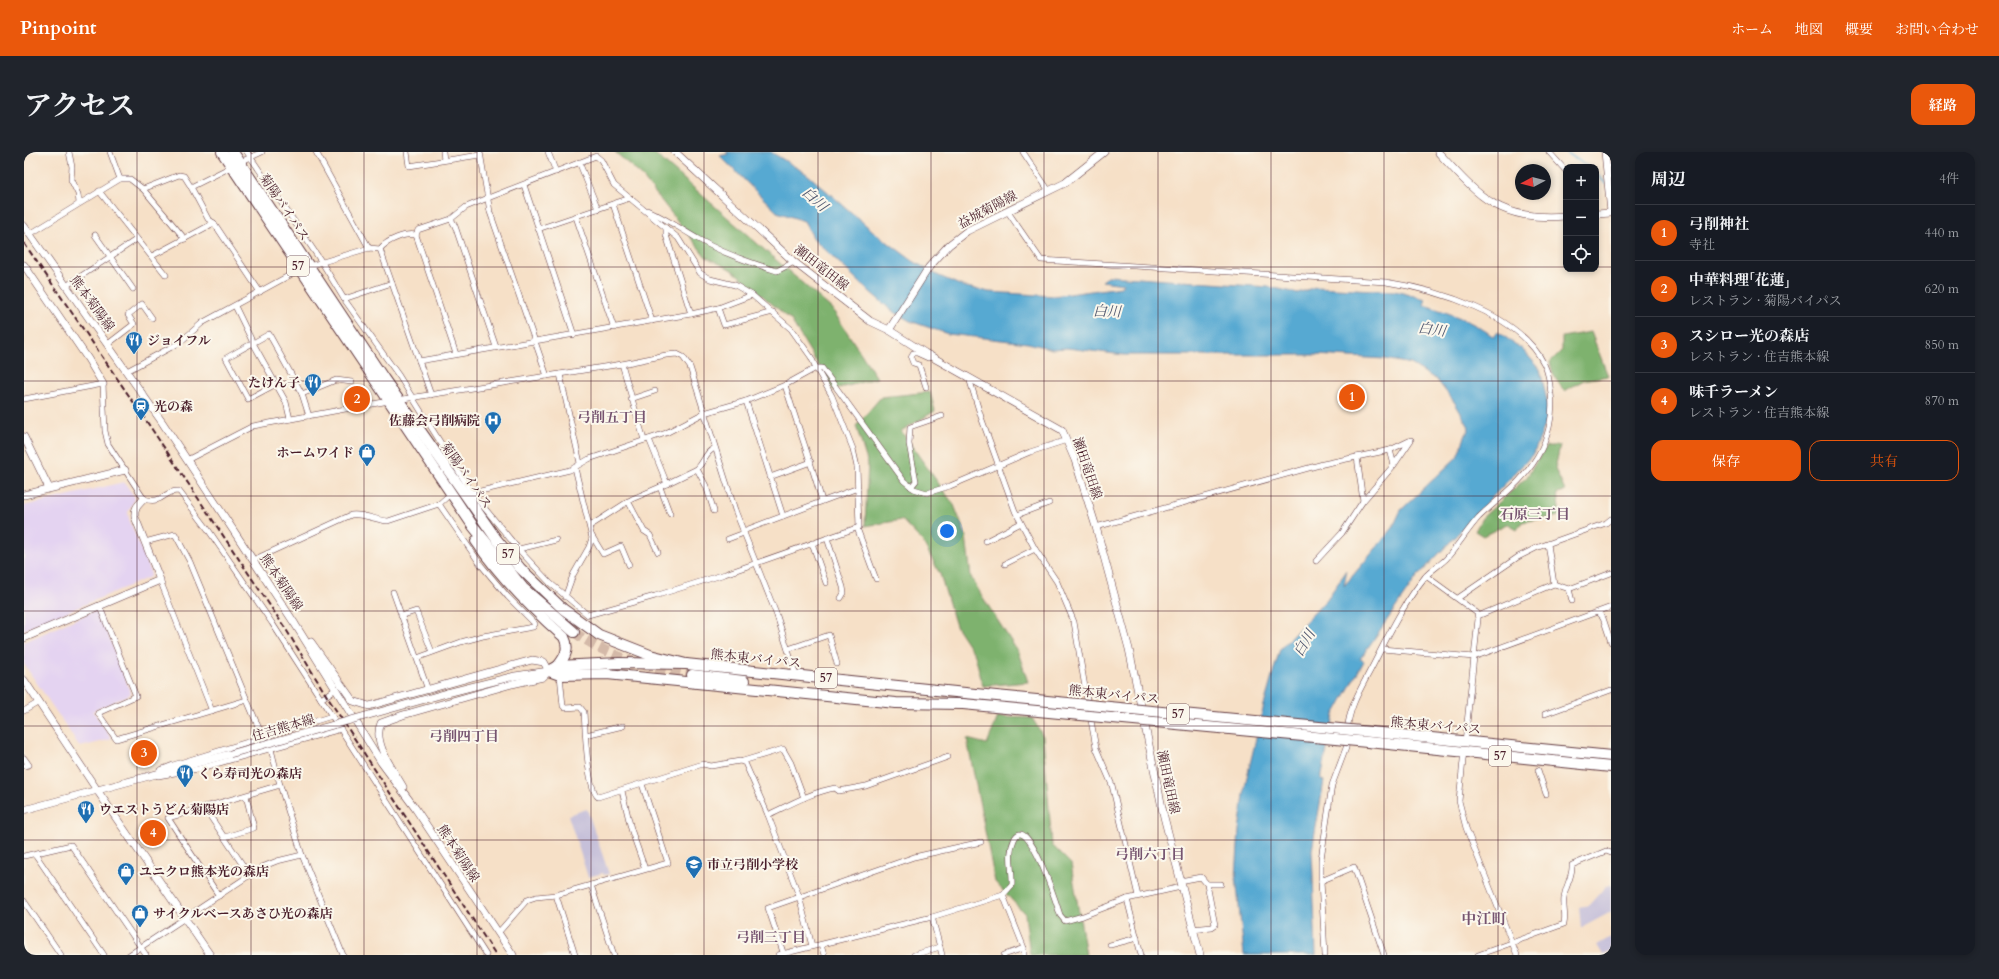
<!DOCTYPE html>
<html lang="ja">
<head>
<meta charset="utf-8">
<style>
  body { margin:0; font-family:Cardo,"Noto Serif JP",serif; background:#20242c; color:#f1f3f6 }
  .controls { position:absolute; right:12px; top:12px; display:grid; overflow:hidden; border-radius:8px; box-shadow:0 2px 6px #0003 }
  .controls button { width:36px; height:36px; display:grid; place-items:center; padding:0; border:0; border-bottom:1px solid #363941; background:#171b24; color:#f1f3f6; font:20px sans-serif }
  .compass { position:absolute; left:1491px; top:12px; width:36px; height:36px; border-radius:50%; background:#171b24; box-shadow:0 2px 6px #0003; rotate:263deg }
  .you { position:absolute; left:923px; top:379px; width:14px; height:14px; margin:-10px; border:3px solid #fff; border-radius:50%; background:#1a73e8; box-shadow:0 0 0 6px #1a73e833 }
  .badge { display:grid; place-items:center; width:26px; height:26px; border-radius:50%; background:#ea580c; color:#fff; font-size:13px; font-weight:700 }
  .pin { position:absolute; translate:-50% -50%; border:2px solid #fff; box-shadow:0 1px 4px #0006 }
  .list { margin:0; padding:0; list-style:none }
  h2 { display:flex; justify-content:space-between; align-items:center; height:52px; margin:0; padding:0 16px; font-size:17px }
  h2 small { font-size:13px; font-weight:400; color:#9ea1a6 }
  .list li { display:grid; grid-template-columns:26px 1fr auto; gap:12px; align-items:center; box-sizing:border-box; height:56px; padding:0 16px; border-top:1px solid #363941 }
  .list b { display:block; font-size:15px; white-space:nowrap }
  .list p { margin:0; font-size:13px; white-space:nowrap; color:#9ea1a6 }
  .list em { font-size:13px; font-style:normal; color:#9ea1a6 }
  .actions { display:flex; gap:8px; padding:12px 16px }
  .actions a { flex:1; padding:9px 0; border:1px solid #ea580c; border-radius:12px; text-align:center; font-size:14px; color:#ea580c }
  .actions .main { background:#ea580c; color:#fff }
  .icon { flex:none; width:22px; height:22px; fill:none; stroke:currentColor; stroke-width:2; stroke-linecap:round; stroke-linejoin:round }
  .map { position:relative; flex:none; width:1587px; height:803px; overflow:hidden; border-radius:12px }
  header { display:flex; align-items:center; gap:24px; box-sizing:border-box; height:56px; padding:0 20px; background:#ea580c; color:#fff }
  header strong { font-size:19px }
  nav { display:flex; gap:22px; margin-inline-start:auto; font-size:14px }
  .intro { display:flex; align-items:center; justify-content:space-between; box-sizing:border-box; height:96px; padding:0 24px }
  h1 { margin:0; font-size:28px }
  .button { padding:10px 18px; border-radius:12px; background:#ea580c; color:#fff; font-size:14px; font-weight:700 }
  main { display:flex; gap:24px; padding:0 24px }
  aside { flex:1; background:#171b24; border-radius:12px; box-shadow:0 2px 6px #0003 }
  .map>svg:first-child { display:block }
  .built { fill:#e4d3f1 }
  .industrial { fill:#c6c0d9 }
  .forest { fill:#7eb26e; stroke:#64684c }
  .water { fill:#56a9d2; stroke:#50647e }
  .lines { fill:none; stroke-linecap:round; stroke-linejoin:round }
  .stream { stroke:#56a9d2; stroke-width:2 }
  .highway-tunnel { stroke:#d4b9a8; stroke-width:10; stroke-dasharray:10 5; stroke-linecap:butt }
  .street-casing { stroke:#643c42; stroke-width:6 }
  .secondary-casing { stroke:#643c42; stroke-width:8 }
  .highway-casing { stroke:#643c42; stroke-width:12 }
  .street { stroke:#fff; stroke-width:5 }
  .secondary { stroke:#fff; stroke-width:7 }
  .highway { stroke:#fff; stroke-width:10 }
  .rail { stroke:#4a1f2b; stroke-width:2; stroke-dasharray:6 3; stroke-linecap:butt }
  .secondary-bridge-casing { stroke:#643c42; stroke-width:8; stroke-linecap:butt }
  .highway-bridge-casing { stroke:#643c42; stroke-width:12; stroke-linecap:butt }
  .secondary-bridge { stroke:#fff; stroke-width:7 }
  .highway-bridge { stroke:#fff; stroke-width:10 }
  .grid { fill:none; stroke:#4a1f2b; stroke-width:1; stroke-opacity:0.55 }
  .labels { text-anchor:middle; stroke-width:4; stroke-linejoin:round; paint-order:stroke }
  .shield { fill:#fbf7ec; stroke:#7f6065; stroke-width:1 }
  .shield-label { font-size:12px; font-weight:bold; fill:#4a1f2b }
  .street-label { font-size:13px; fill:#4a1f2b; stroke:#fbf7ec }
  .poi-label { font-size:13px; font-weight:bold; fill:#4a1f2b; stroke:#fbf7ec; text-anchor:start }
  .water-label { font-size:14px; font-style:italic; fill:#4f566e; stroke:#fbf7ec }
  .neighbourhood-label { font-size:14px; font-weight:bold; fill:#765470; stroke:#fbf7ec }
  .quarter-label { font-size:15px; font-weight:bold; fill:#765470; stroke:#fbf7ec }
</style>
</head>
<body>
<header>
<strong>Pinpoint</strong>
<nav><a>ホーム</a><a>地図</a><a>概要</a><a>お問い合わせ</a></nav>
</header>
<div class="intro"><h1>アクセス</h1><a class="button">経路</a></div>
<main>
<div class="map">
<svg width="1587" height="803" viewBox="0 0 1587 803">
  <rect width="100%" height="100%" fill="#fbf7ec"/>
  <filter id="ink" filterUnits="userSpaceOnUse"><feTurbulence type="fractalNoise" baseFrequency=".025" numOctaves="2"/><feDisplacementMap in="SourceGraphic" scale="8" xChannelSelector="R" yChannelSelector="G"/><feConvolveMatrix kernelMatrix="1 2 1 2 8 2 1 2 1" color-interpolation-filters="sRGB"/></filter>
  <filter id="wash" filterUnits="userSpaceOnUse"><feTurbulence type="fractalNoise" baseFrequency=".012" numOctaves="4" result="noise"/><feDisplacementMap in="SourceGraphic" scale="16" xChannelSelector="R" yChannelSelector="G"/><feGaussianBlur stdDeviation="0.9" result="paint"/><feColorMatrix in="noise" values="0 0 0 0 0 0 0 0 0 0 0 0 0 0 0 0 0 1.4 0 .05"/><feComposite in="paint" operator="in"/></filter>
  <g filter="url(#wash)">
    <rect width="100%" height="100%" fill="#f6e0c7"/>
    <g class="built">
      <polygon points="100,330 110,344 111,347 104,360 105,367 127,422 126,425 0,478 0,354"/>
      <polygon points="72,458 75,459 107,541 105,543 69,559 88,587 56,595 0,512 0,490"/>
    </g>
    <g class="industrial">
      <polygon points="563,657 585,722 580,723 579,721 564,725 544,663"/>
      <polygon points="1587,732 1587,760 1557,776 1555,755 1565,753 1581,735"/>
      <polygon points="1587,785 1587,800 1579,803 1573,793"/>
    </g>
    <g class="forest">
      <polygon points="591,0 630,1 808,157 853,226 809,238 767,168 708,118 682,105 617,23"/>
      <polygon points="1567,180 1584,224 1560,228 1540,239 1529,222 1526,210 1538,198 1538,185"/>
      <polygon points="906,240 911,259 877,279 930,353 942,384 947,425 958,444 994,500 1004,530 959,534 951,503 932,474 916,422 899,390 878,368 841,374 844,312 832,274 857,245"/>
      <polygon points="1522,294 1536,294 1531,317 1541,339 1533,341 1536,364 1498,370 1493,378 1483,372 1459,384 1451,379 1458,366 1503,325"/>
      <polygon points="974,565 1008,566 1019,584 1028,693 1047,712 1062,803 1006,803 1001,762 971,730 943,587 963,592"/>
    </g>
    <path class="water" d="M702 0H747L783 22 850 80 889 109 913 123 938 134 965 140 1030 144 1097 135 1099 132 1078 129 1085 124 1245 135 1274 141 1291 135 1371 139 1402 147 1400 153C1425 161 1449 169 1470 185L1474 180 1498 197 1516 217 1523 249V268L1510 301 1393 425 1336 507 1340 509 1310 563 1297 627 1300 629 1288 698 1292 803H1220L1212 725 1215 678 1222 629 1240 553 1256 497 1303 447 1323 418 1320 434 1368 377 1377 358 1433 305 1445 275 1431 251 1413 228 1387 212 1361 207 1292 203H1100L1043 196 1028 197 1004 191 924 182 886 169 867 158 845 139 790 87 780 69 753 60 696 4 704 2Z"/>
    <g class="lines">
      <g class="stream">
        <polyline points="1542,0 1564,15"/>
        <polyline points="1572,21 1582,32"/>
      </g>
    </g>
  </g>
  <g filter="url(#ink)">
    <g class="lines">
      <path class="highway-tunnel" d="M550 480C584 505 627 517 668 523"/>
      <g class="street-casing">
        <g id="street">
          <polyline points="45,0 48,15 47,28 54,42 55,51"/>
          <polyline points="86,0 96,27"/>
          <polyline points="223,0 297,109 320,147 375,224 448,341 497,400 526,431 564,463 631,444 701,422 835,375 833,315 829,297 808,244 792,216 787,205 767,177 728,143 711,133 686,127 676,121 654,86 590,33 577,8 572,4 464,46 442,55 427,67 394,78 392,83 432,202"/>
          <polyline points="292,0 345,96"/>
          <polyline points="383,0 385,14 456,3"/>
          <polyline points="419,0 420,8"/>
          <polyline points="456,0 466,60 523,224"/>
          <polyline points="524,0 532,20"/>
          <polyline points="999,0 1025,39"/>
          <polyline points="1525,0 1542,19"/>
          <polyline points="216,10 238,0"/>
          <polyline points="555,10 574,57"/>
          <polyline points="209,14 167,35 184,67 190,71 236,140"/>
          <polyline points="500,33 550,183"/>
          <polyline points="119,37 161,87"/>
          <polyline points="75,39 142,123"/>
          <polyline points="589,52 628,169"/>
          <path d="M623 58C641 66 657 77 674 87 698 101 727 111 753 119L770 110"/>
          <path d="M984 60 1017 108 1362 130C1413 138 1495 161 1520 212 1525 222 1526 231 1527 242 1530 263 1524 287 1513 305 1498 331 1476 345 1455 365 1443 378 1434 394 1422 407 1416 413 1407 418 1401 425 1379 452 1363 486 1347 517 1336 538 1325 555 1323 580"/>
          <polyline points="552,65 590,176"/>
          <polyline points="427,67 431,74 472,195"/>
          <polyline points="642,76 642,83 667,162"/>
          <polyline points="514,77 606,46"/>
          <polyline points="6,82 96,27 106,27 119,37 155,23 160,24 167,35"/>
          <polyline points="71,83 109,137"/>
          <polyline points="356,97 407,243"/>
          <polyline points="128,104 190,71"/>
          <polyline points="42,134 113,87"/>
          <polyline points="320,147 368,131"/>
          <polyline points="211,154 229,191 262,250 266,267"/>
          <polyline points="694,156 700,173 749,160"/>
          <polyline points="84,192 110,172 104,163 118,152 128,166"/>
          <polyline points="395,209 667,162 694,156 728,143"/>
          <polyline points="598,212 620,288"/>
          <path d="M103 219 155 191 178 171 279 116 345 96 356 97C363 88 381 81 392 83"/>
          <polyline points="536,222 556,311"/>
          <polyline points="945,226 957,265 991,359 1011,397 1033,430 1050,470 1064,553"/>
          <polyline points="252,232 224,247 202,206 245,182 278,242 285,264"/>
          <path d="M761 233C773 272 787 310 798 349"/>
          <polyline points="902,235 895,213 889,211 887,206 889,201 893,201 904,206"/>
          <polyline points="278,242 312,228 328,230"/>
          <path d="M0 247 79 232 81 279 84 292 120 347C140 353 139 338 155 339L183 376 248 471 462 803"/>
          <polyline points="607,247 631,239"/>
          <polyline points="373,248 598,212 642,203 653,202 659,205 666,215 711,358 753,464 772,523"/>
          <polyline points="722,249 759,364"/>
          <polyline points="625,287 643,332"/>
          <polyline points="1333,305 1339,349"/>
          <polyline points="163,308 229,274 365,249"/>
          <polyline points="673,317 682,334 690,359"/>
          <polyline points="746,325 787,310"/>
          <polyline points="636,335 646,362"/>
          <polyline points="887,335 892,329 885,292 886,275 918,264"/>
          <polyline points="448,341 546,318 565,307 642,281 680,261 722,249 761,233 792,216 798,216 880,329 890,337 903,341 926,334 1006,300 1043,288"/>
          <polyline points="604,349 620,379 626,383 634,400"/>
          <polyline points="993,363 1025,351"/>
          <path d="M566 374 608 347 636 335 673 317C681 309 681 300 691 296"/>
          <polyline points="1072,375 1299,312 1366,298"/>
          <polyline points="833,376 852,427"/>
          <polyline points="719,379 834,336"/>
          <polyline points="568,384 579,402 597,394 605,413"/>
          <polyline points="803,386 819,435 820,441 817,446"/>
          <polyline points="704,387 720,381"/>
          <polyline points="962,389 997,371"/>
          <polyline points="121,390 151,382 166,410 223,548 239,586 247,597 256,633 278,703 319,803"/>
          <polyline points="788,391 802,431"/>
          <polyline points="495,397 532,388"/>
          <path d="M229 408 327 363C339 361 351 368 364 369L415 352 423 345"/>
          <polyline points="1292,409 1318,381 1339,349 1370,313 1387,288 1366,298 1370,313"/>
          <polyline points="981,412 1011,397"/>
          <polyline points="1402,424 1453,461 1454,467 1441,590"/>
          <polyline points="136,428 188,559"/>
          <polyline points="1530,432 1545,437 1548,449"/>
          <polyline points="1545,437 1587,421"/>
          <polyline points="369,440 404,538"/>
          <polyline points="541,445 549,423 565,395 568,386 551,316"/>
          <polyline points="1434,446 1494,405 1512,396 1582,371 1587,367"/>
          <polyline points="75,453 112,544 74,561 92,587 223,548"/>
          <polyline points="1574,461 1579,466 1587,490"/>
          <polyline points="377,464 392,459 408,500"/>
          <polyline points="1454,464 1530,432 1524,392"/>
          <polyline points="764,497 805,483 813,512"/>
          <polyline points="1358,497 1450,505 1587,455"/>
          <polyline points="393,506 437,490 459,484 509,475 511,472 484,445 457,413 415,352"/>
          <path d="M536 523 539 554 541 556 556 555 560 560C561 575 563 637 574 645L679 612 687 614 716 609 721 611 744 663 775 744 788 794"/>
          <polyline points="297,547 312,537"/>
          <polyline points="0,559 15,550"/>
          <polyline points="1521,562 1587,538"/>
          <polyline points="1066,563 1072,596 1088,633 1114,744"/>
          <polyline points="562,583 599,574"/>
          <polyline points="1323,588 1322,596 1308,633 1297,707 1297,729 1330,715 1360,803"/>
          <polyline points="1440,598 1435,649 1442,676 1493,803"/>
          <polyline points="0,606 5,613 0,614"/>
          <polyline points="719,609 759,597 767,611 780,646"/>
          <polyline points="136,618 149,613 308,564"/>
          <polyline points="1514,618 1522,642"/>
          <polyline points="134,624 174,617 317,577"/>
          <polyline points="598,639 607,677 621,717"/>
          <polyline points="180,655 226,724"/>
          <path d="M744 663C765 653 788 640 811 636L815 639 842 634 924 605"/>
          <polyline points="201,685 230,676 222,644"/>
          <polyline points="11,702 80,803"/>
          <polyline points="0,704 47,693 122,803"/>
          <polyline points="1156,729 1177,725 1183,732 1191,773 1188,775 1168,777"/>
          <polyline points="1297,729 1301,803"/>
          <polyline points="1183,732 1197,732"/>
          <polyline points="567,733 590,803"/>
          <polyline points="532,743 551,803"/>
          <path d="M979 743 988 733C989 718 983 703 990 688 1003 657 1034 756 1036 763L1041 769 1059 764 1103 747 1157 735"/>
          <polyline points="195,744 144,666 256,633"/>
          <polyline points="1103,747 1117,803"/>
          <polyline points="0,749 37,803"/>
          <polyline points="908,765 918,803"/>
          <polyline points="474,781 503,748 512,745 532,743 644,711 618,632"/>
          <polyline points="797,793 800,803"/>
          <polyline points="1086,793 1113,786"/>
          <polyline points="105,803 238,715 253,709 278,703"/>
          <polyline points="754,803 908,765 979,743 1000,796 1000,803"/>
          <polyline points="760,803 744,756 890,705 957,690"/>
          <polyline points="890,803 916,795"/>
          <polyline points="980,803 1000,796"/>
          <path d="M1454 803 1540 772C1542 763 1539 755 1540 746 1541 734 1549 725 1548 713L1582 699 1587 701"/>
        </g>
      </g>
      <g class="secondary-casing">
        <g id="secondary">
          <polyline points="651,0 770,110 846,169 865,178 901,201 1038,278 1051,308 1072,375 1105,497 1140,665 1176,803"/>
          <path d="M1414 0C1456 46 1475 69 1542 64"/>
          <polyline points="1581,0 1587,60"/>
          <polyline points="1572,62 1587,61"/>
          <polyline points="0,74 138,270 271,472 357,610 391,656 489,803"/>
          <polyline points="0,113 64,207 79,232"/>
          <polyline points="865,178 905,115 925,93 943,79 1041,31 1080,0"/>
          <polyline points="0,285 25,336"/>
          <polyline points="0,343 101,318"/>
          <path d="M0 486 136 428 111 365C110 356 114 353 120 347"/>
          <polyline points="287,490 329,549 345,554 508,508 520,510 525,519"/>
          <polyline points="0,528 73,638 186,803"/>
          <polyline points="423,541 491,524 525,519"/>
          <path d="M379 635C369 617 348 591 357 571L379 563 488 532 519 525 525 519"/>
          <polyline points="0,658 206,602"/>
        </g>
      </g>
      <g class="highway-casing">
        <g id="highway">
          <polyline points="198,0 449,374 499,436 550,480"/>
          <polyline points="209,0 360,227 473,388 496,416 539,457 575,483 626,503 662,512"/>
          <path d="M452 389C477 426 507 456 540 485 546 497 541 505 534 514"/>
          <polyline points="525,519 534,514 595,511 662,512 941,541"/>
          <polyline points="525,519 536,523 583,522 872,551 939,552"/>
          <polyline points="668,523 720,529"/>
          <polyline points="1368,582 1587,604"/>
          <polyline points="1365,592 1587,615"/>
        </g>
      </g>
      <use href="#street" class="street"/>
      <use href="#secondary" class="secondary"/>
      <use href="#highway" class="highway"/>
      <polyline class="rail" points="0,91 121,267 263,479 304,546 472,803"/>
      <g class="secondary-bridge-casing">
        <polyline id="secondary-bridge" points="206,602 423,541"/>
      </g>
      <g class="highway-bridge-casing">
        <g id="highway-bridge">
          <polyline points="941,541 1368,582"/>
          <polyline points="939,552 1365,592"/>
        </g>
      </g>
      <use href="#secondary-bridge" class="secondary-bridge"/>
      <use href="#highway-bridge" class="highway-bridge"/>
    </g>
  </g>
  <path class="grid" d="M113 0V803M227 0V803M340 0V803M453 0V803M567 0V803M680 0V803M794 0V803M907 0V803M1020 0V803M1134 0V803M1247 0V803M1360 0V803M1474 0V803M0 115H1542M1572 115H1587M0 229H1587M0 344H1587M0 459H1587M0 574H1587M0 688H1587"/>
  <defs>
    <g id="restaurant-pin" transform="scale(0.9)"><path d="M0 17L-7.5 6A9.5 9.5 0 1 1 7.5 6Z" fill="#1f6fb2" stroke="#fbf7ec"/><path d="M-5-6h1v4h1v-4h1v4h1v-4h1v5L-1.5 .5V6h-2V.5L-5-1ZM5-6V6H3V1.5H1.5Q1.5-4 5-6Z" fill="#fff"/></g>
    <g id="station-pin" transform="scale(0.9)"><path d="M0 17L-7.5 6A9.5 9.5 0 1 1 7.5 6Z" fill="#1f6fb2" stroke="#fbf7ec"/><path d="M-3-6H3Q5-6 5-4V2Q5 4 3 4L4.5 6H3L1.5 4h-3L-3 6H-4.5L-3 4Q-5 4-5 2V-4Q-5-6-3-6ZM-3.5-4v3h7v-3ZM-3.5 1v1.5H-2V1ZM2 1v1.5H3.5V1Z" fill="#fff"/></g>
    <g id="hospital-pin" transform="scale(0.9)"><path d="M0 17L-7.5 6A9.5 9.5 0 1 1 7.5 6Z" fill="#1f6fb2" stroke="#fbf7ec"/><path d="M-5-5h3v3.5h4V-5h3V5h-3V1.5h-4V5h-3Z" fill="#fff"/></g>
    <g id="shop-pin" transform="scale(0.9)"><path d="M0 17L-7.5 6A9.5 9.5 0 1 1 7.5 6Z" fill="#1f6fb2" stroke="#fbf7ec"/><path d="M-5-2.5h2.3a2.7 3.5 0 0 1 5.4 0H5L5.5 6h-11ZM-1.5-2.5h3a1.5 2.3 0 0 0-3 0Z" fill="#fff"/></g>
    <g id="school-pin" transform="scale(0.9)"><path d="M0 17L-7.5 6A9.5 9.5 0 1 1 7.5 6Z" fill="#1f6fb2" stroke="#fbf7ec"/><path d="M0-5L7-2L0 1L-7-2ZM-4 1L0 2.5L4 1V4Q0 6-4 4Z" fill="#fff"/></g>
  </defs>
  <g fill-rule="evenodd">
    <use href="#restaurant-pin" x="110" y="188"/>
    <use href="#restaurant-pin" x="289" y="230"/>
    <use href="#station-pin" x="117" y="254"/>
    <use href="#hospital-pin" x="469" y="268"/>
    <use href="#shop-pin" x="343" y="300"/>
    <use href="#restaurant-pin" x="161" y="621"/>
    <use href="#restaurant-pin" x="62" y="657"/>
    <use href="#school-pin" x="670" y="712"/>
    <use href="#shop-pin" x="102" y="719"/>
    <use href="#shop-pin" x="116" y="761"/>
  </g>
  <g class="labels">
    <g class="shield">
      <rect x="263" y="104" width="22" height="20" rx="3"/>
      <rect x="473" y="392" width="22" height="20" rx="3"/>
      <rect x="791" y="516" width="22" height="20" rx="3"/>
      <rect x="1143" y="552" width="22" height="20" rx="3"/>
      <rect x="1465" y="594" width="22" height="20" rx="3"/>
    </g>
    <g class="shield-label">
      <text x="274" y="118">57</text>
      <text x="484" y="406">57</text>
      <text x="802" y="530">57</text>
      <text x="1154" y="566">57</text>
      <text x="1476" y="608">57</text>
    </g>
    <g class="street-label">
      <text transform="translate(261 55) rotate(56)" y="5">菊陽バイパス</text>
      <text transform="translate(963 57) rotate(-28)" y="5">益城菊陽線</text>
      <text transform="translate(798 115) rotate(38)" y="5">瀬田竜田線</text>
      <text transform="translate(69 151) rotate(54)" y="5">熊本菊陽線</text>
      <text transform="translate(1064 316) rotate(71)" y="5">瀬田竜田線</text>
      <text transform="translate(443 323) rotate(55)" y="5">菊陽バイパス</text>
      <text transform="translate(258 430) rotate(56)" y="5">熊本菊陽線</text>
      <text transform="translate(732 506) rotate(6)" y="5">熊本東バイパス</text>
      <text transform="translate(1090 542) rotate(6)" y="5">熊本東バイパス</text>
      <text transform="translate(1412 573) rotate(5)" y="5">熊本東バイパス</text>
      <text transform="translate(259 575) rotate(-16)" y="5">住吉熊本線</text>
      <text transform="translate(1145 630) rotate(78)" y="5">瀬田竜田線</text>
      <text transform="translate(435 701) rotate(57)" y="5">熊本菊陽線</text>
    </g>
    <g class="poi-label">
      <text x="123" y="193">ジョイフル</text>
      <text x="276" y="235" text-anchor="end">たけん子</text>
      <text x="130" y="259">光の森</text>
      <text x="456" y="273" text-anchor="end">佐藤会弓削病院</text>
      <text x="330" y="305" text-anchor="end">ホームワイド</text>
      <text x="174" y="626">くら寿司光の森店</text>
      <text x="75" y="662">ウエストうどん菊陽店</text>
      <text x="683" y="717">市立弓削小学校</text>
      <text x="115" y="724">ユニクロ熊本光の森店</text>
      <text x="129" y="766">サイクルベースあさひ光の森店</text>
    </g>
    <g class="water-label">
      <text transform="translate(791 47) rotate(42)" y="5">白川</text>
      <text transform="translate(1083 159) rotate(2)" y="5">白川</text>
      <text transform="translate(1408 177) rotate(8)" y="5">白川</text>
      <text transform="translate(1280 491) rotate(-60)" y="5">白川</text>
    </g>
    <g class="neighbourhood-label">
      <text x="588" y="270">弓削五丁目</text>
      <text x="1511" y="367">石原三丁目</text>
      <text x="440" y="589">弓削四丁目</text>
      <text x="1126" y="707">弓削六丁目</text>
      <text x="747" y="790">弓削三丁目</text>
    </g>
    <g class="quarter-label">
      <text x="1460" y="772">中江町</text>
    </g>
  </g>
</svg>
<div class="controls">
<button>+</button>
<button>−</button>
<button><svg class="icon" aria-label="locate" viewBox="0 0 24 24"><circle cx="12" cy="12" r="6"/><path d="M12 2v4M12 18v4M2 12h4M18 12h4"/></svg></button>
</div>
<svg class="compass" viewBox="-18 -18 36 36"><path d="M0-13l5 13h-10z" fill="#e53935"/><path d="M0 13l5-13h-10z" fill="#9ea1a6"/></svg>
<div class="you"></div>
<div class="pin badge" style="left:1328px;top:245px">1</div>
<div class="pin badge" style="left:333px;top:247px">2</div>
<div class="pin badge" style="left:120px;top:601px">3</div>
<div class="pin badge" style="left:129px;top:681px">4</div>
</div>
<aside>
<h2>周辺<small>4件</small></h2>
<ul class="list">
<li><span class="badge">1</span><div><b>弓削神社</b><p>寺社</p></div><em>440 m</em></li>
<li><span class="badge">2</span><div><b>中華料理「花蓮」</b><p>レストラン · 菊陽バイパス</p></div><em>620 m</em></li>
<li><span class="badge">3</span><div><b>スシロー光の森店</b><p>レストラン · 住吉熊本線</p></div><em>850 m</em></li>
<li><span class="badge">4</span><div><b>味千ラーメン</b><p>レストラン · 住吉熊本線</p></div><em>870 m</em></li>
</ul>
<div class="actions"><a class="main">保存</a><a>共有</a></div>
</aside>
</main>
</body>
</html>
